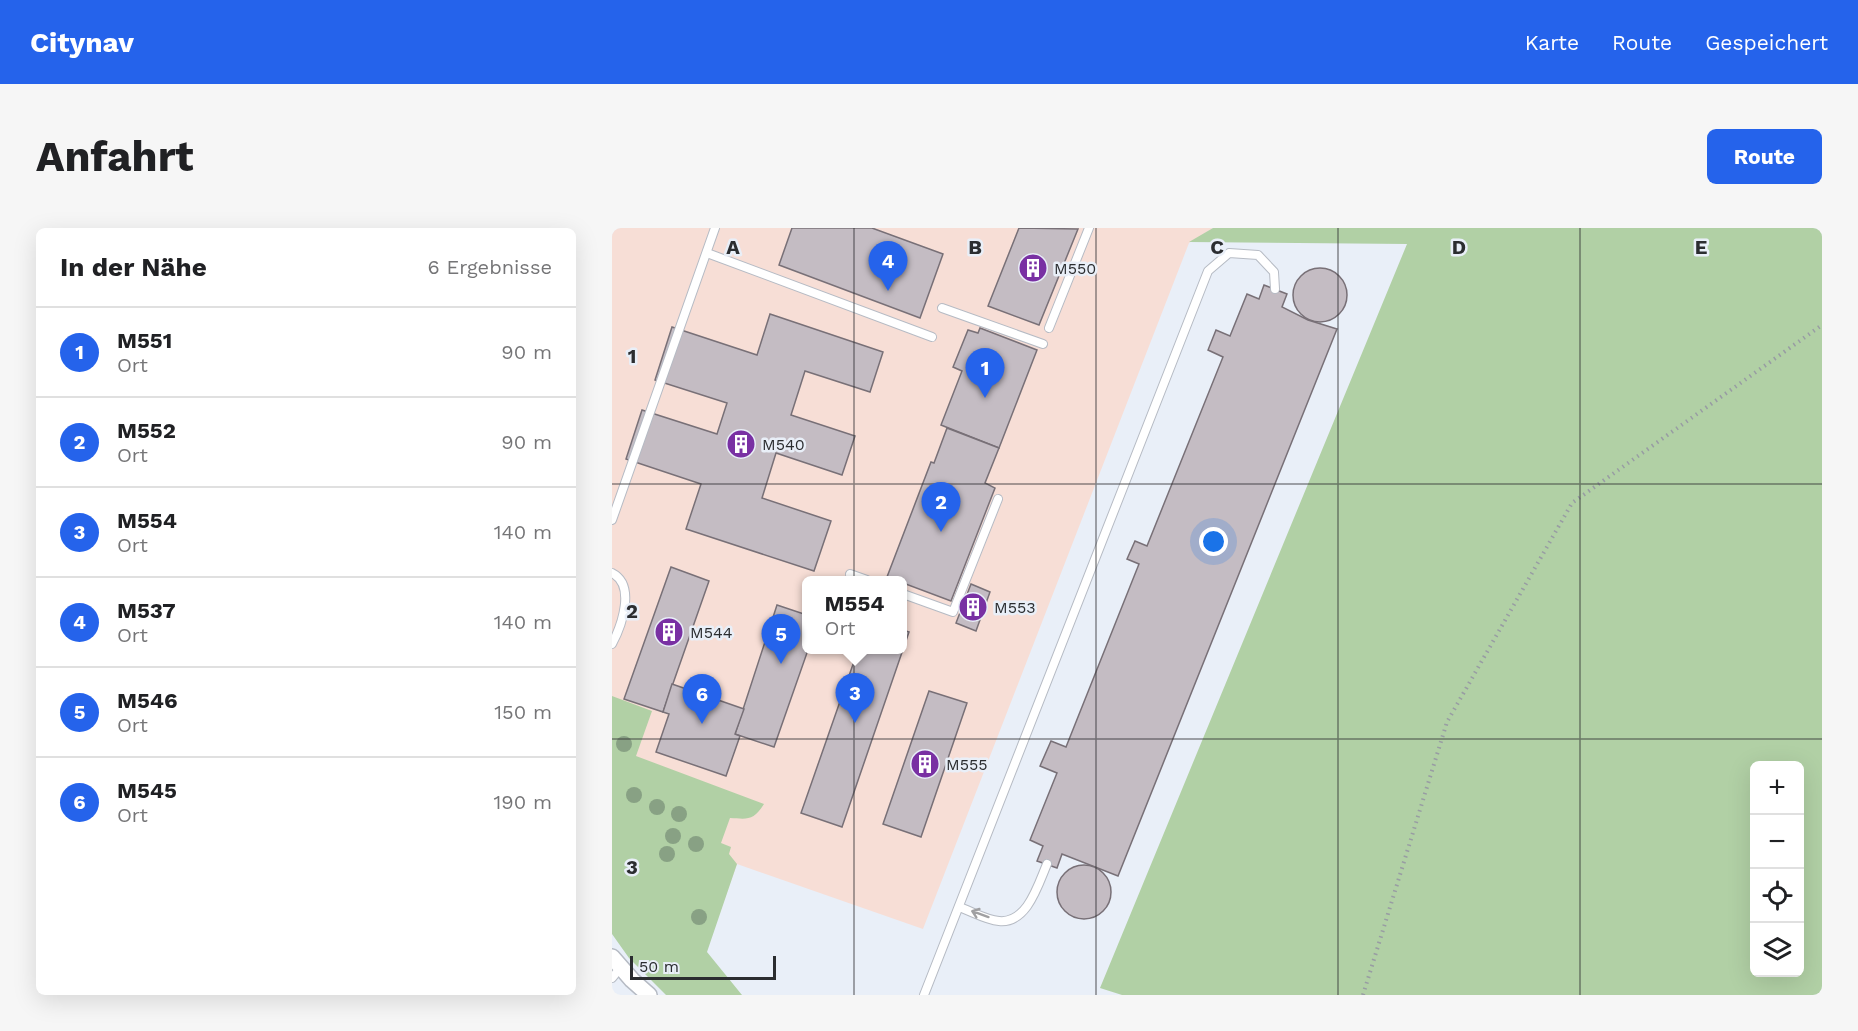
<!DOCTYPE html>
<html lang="de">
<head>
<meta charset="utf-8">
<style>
  body { margin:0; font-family:"Work Sans",sans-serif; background:#f6f6f6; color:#202124 }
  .controls { position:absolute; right:18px; bottom:18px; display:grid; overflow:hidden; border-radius:9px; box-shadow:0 6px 24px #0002 }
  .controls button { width:54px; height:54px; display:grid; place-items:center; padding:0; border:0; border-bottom:2px solid #e0e0e0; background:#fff; color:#202124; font:30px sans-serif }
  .scale { position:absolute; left:18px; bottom:15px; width:146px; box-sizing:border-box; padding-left:6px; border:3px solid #2b2d30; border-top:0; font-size:16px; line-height:21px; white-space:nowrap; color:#2b2d30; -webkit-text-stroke:4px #e9eff8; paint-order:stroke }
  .you { position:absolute; left:602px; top:314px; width:21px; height:21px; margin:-15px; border:4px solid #fff; border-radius:50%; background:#1a73e8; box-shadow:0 0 0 9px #1a73e833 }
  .badge { display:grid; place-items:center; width:39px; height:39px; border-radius:50%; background:#2563eb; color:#fff; font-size:20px; font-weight:700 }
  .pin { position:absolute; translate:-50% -50px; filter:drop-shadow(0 2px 3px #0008) }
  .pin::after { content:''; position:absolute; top:32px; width:21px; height:18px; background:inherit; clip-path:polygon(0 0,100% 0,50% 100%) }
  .popup { position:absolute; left:190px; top:348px; width:105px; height:78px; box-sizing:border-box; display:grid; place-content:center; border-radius:9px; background:#fff; filter:drop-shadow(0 2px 4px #0005); font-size:20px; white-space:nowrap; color:#757577 }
  .popup b { font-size:22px; color:#202124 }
  .popup::after { content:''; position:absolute; left:50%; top:100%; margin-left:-12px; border:12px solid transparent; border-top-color:#fff }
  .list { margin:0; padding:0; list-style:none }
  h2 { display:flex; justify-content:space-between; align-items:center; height:78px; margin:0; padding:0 24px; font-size:26px }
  h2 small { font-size:20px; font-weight:400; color:#757577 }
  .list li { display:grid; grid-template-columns:39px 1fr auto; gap:18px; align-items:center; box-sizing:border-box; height:90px; padding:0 24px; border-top:2px solid #e0e0e0 }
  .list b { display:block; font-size:22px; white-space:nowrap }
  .list p { margin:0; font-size:20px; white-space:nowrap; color:#757577 }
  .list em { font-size:20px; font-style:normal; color:#757577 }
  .icon { flex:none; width:33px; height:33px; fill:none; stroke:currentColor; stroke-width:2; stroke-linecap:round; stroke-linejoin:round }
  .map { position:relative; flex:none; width:1210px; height:767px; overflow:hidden; border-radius:9px }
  header { display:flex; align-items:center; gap:36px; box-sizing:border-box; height:84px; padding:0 30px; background:#2563eb; color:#fff }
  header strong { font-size:28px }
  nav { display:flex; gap:33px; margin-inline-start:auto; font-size:21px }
  .intro { display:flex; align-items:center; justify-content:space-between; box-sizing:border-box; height:144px; padding:0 36px }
  h1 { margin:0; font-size:42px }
  .button { padding:15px 27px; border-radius:9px; background:#2563eb; color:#fff; font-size:21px; font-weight:700 }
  main { display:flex; gap:36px; padding:0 36px }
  aside { flex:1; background:#fff; border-radius:9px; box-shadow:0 6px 24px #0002 }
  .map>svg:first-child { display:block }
  .industrial { fill:#f7ded6; fill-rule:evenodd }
  .green { fill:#b1d0a5; fill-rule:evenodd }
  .building { fill:#c4bcc3; stroke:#787077; stroke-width:1.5 }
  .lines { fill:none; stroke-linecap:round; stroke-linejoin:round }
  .service-casing { stroke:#b6bbc4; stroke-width:10 }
  .minor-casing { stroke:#b6bbc4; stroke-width:18 }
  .path { stroke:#989ca3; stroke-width:4; stroke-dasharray:1.5 4.5; stroke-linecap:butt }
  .service { stroke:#fff; stroke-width:8 }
  .minor { stroke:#fff; stroke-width:15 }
  .tree { fill:#88a184 }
  .oneway { stroke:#a0a0a2 }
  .grid { fill:none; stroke:#2b2d30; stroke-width:1.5; stroke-opacity:0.55 }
  .labels { text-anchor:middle; stroke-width:5; stroke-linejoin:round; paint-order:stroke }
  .poi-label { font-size:16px; fill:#2b2d30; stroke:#e9eff8; text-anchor:start }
  .grid-label { font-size:20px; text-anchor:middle; font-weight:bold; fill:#2b2d30; stroke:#e9eff8; stroke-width:5; stroke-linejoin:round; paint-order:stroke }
</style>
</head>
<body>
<header>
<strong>Citynav</strong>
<nav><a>Karte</a><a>Route</a><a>Gespeichert</a></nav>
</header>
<div class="intro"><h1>Anfahrt</h1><a class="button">Route</a></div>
<main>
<aside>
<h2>In der Nähe<small>6 Ergebnisse</small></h2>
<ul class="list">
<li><span class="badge">1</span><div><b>M551</b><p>Ort</p></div><em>90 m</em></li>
<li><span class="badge">2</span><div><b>M552</b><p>Ort</p></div><em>90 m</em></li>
<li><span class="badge">3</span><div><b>M554</b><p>Ort</p></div><em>140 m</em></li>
<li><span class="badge">4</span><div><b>M537</b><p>Ort</p></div><em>140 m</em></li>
<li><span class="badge">5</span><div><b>M546</b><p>Ort</p></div><em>150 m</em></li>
<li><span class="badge">6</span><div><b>M545</b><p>Ort</p></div><em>190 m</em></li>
</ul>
</aside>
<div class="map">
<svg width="1210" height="767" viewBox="0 0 1210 767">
  <rect width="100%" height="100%" fill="#e9eff8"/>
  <path class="industrial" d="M0 0H601L577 15 311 701 125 636 94 724 0 540ZM195 352H291V422H195Z"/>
  <g class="green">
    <path d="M601 0H1210V767H510L488 760 795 16 577 14ZM1142 538H1188V744H1142Z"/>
    <path d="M0 468 40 483 24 528 152 576C141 593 136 591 118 590L109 615 119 619 117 626 125 636 95 724 130 767H54L17 730 0 706Z"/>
  </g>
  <g class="building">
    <polygon points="180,0 260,0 331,26 308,90 167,37"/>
    <polygon points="407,0 466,1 427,97 376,78"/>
    <circle cx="708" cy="67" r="27"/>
    <polygon points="652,57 675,66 670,79 696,92 725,101 506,648 450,626 445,640 425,633 431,618 418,612 445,545 428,538 439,513 454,519 527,336 515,331 523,313 535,318 611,129 596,122 604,102 618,108 635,66 647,71"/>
    <polygon points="158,86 271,124 258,164 193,143 179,187 243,208 230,247 164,225 150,270 219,293 202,343 74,301 89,256 14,231 30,182 105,206 115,175 43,152 60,99 145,127"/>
    <polygon points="368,100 425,122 387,220 329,197 350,143 341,139 356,102 366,105"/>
    <polygon points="335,200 387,220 373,255 383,260 339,373 291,355 291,352 275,349 319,234 322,235"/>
    <polygon points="59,339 97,353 51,484 12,471"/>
    <polygon points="359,356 378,364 364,403 344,395"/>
    <polygon points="165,377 195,387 196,422 162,519 123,506"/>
    <polygon points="291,402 297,404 230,599 189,585 246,422 291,422"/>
    <polygon points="60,456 132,481 123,506 128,508 114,548 44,524 57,486 51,484"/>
    <polygon points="317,463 355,475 309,609 271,596"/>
    <circle cx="472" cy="664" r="27"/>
  </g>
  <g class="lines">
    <g class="service-casing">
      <g id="service">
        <polyline points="95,25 320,109"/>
        <polyline points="330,80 431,116"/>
        <polyline points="437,100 477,0"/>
        <polyline points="0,292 103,0"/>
        <path d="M0 345C24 357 10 397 0 416"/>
        <polyline points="238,346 255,352"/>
        <polyline points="291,366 341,384 386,271"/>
        <path d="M347 679C359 683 374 692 387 693 415 696 426 657 435 636"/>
        <polyline points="0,750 9,739"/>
        <polyline points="312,767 596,43 617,25 646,27 662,44 663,61"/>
      </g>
    </g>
    <g class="minor-casing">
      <polyline id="minor" points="0,729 20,752 37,767"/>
    </g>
    <polyline class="path" points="751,767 835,494 960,275 1210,97"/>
    <use href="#service" class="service"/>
    <use href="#minor" class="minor"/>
  </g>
  <g class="tree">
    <circle cx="12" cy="516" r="8"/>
    <circle cx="22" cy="567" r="8"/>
    <circle cx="45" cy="579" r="8"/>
    <circle cx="67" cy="586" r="8"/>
    <circle cx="61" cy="608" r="8"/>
    <circle cx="84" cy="616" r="8"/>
    <circle cx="55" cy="626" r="8"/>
    <circle cx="87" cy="689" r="8"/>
  </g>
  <defs><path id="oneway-shaft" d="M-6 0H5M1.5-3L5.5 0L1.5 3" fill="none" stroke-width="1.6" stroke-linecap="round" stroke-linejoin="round" transform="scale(1.5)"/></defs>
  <use class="oneway" href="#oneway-shaft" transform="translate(368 686) rotate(-160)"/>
  <path class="grid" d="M242 0V767M484 0V767M726 0V767M968 0V767M0 256H1210M0 511H1210"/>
  <defs>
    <g id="building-disc" transform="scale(1.5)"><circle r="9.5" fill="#7930a3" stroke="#e9eff8"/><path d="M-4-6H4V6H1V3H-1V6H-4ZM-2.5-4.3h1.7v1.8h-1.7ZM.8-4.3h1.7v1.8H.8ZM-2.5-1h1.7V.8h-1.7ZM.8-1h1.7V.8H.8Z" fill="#fff"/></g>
  </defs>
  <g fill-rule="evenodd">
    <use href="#building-disc" x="421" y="40"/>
    <use href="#building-disc" x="129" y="216"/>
    <use href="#building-disc" x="361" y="379"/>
    <use href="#building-disc" x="57" y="404"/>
    <use href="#building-disc" x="313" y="536"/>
  </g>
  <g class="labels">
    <g class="poi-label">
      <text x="442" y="46">M550</text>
      <text x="150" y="222">M540</text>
      <text x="382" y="385">M553</text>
      <text x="78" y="410">M544</text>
      <text x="334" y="542">M555</text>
    </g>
  </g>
  <g class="grid-label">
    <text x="121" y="26">A</text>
    <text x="363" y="26">B</text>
    <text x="605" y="26">C</text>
    <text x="847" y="26">D</text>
    <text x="1089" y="26">E</text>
    <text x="20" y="135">1</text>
    <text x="20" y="390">2</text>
    <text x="20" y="646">3</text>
  </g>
</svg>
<div class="controls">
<button>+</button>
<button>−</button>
<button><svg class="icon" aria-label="locate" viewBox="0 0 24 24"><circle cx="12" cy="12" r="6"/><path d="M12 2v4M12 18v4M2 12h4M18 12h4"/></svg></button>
<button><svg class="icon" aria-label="layers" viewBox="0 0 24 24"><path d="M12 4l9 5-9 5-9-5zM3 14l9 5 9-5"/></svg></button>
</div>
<div class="scale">50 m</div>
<div class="you"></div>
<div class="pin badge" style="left:373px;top:170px">1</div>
<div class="pin badge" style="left:329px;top:304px">2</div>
<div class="pin badge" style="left:243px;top:495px">3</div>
<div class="popup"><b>M554</b>Ort</div>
<div class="pin badge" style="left:276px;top:63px">4</div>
<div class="pin badge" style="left:169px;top:436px">5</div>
<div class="pin badge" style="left:90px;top:496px">6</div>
</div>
</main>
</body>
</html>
